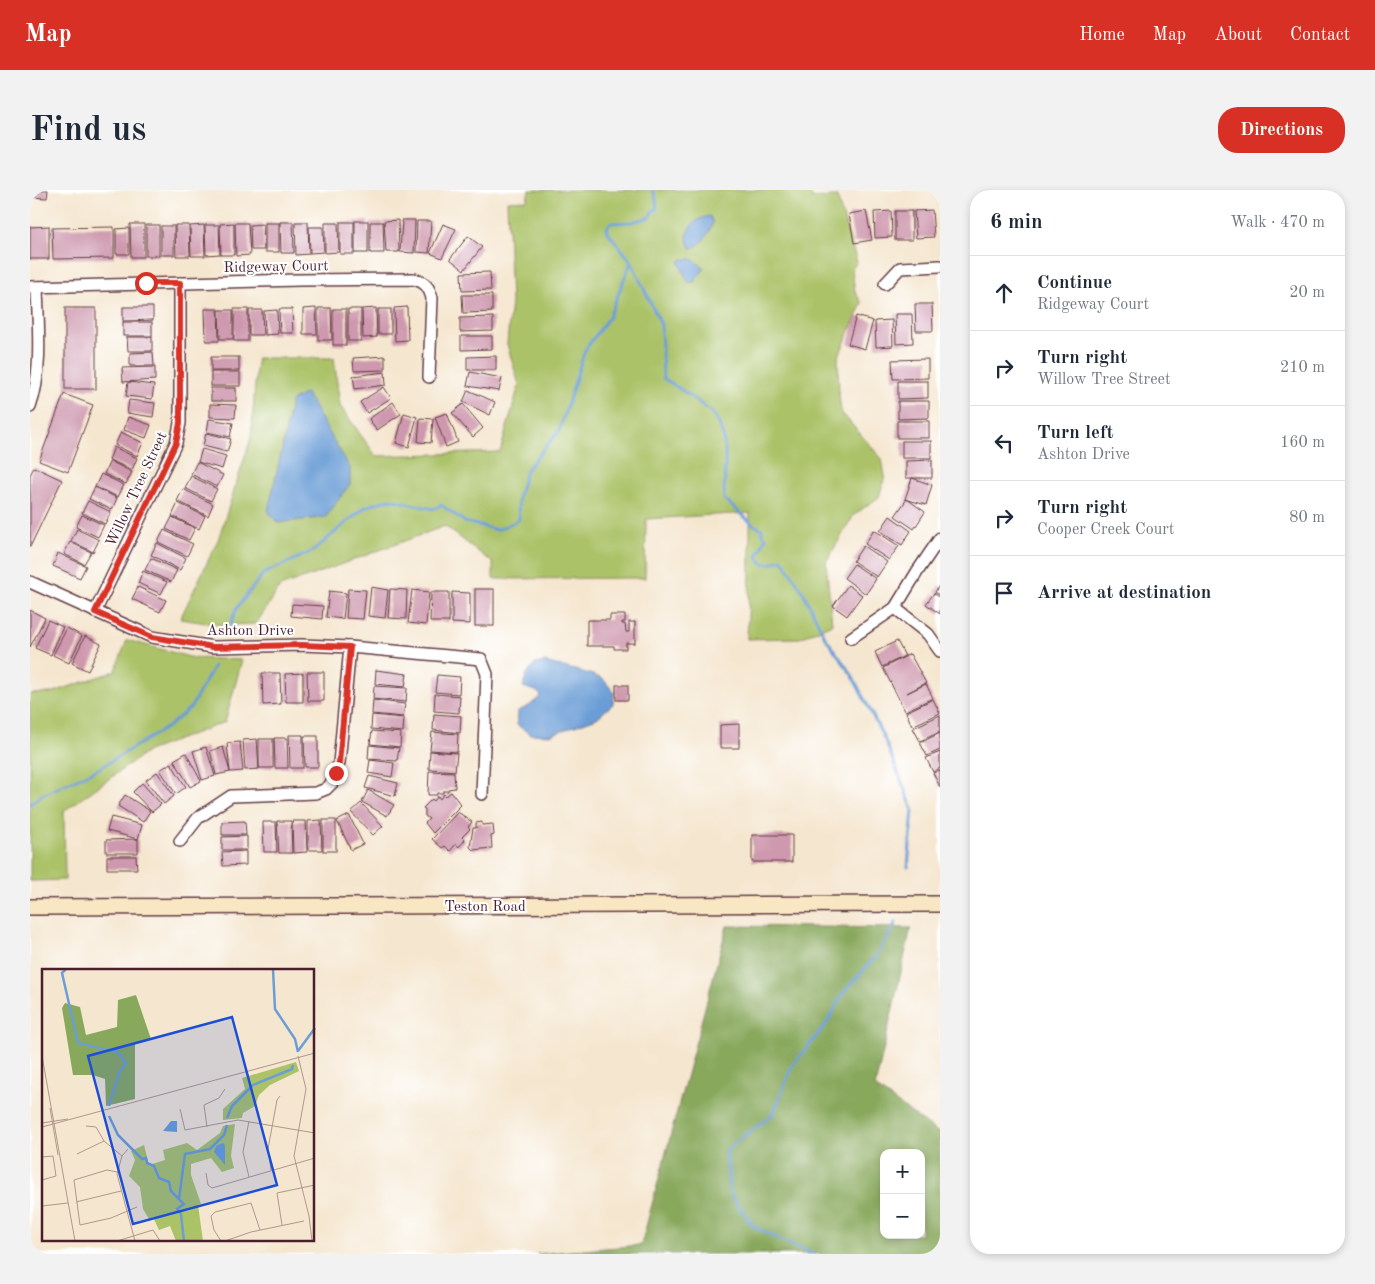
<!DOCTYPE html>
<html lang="en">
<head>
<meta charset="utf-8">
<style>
  body { margin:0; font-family:"Old Standard TT",serif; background:#f2f2f3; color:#1f2937 }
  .controls { position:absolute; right:15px; bottom:15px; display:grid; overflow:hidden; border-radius:10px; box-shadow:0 2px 8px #0003 }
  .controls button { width:45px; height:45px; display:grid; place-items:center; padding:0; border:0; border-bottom:1px solid #e0e1e3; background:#fff; color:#1f2937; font:25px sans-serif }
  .stop { position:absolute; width:15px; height:15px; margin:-11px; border:4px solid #d93025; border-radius:50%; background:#fff }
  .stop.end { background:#d93025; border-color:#fff; box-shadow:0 1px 5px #0008 }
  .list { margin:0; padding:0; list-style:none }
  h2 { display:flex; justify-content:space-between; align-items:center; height:65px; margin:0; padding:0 20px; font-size:21px }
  h2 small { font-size:16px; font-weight:400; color:#747a83 }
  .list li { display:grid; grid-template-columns:32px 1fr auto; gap:15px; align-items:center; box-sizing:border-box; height:75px; padding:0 20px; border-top:1px solid #e0e1e3 }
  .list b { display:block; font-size:19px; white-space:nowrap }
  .list p { margin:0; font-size:16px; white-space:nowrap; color:#747a83 }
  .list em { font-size:16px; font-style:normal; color:#747a83 }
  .icon { flex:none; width:28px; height:28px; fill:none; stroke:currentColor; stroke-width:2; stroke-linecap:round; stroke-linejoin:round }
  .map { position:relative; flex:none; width:910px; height:1064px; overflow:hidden; border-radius:20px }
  header { display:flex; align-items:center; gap:30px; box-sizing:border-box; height:70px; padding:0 25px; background:#d93025; color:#fff }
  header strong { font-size:24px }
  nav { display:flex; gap:28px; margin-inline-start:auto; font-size:18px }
  .intro { display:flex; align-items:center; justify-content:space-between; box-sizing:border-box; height:120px; padding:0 30px }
  h1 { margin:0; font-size:35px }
  .button { padding:12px 22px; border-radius:20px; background:#d93025; color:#fff; font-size:18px; font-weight:700 }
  main { display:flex; gap:30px; padding:0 30px }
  aside { flex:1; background:#fff; border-radius:20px; box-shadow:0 2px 8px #0003 }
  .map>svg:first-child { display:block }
  .green { fill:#abc267; stroke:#7a7049 }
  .forest { fill:#88a85c; stroke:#696444; fill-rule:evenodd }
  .water { fill:#6b9dd6; stroke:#5a5e80 }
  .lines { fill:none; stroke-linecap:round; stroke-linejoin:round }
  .stream { stroke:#6b9dd6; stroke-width:3 }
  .building { fill:#ce98ae }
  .minor-casing { stroke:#643d44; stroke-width:14 }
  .secondary-casing { stroke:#643d44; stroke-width:18 }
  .minor { stroke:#fff; stroke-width:11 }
  .secondary { stroke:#f9e7c3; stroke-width:15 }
  .route { stroke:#d93025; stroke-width:6 }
  .labels { text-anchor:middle; stroke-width:4; stroke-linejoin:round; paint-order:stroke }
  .street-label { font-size:15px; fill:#4a1f2b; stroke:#fff }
  .inset-river { fill:none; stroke:#6b9dd6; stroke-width:2.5 }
  .inset-road { fill:none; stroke:#b1968d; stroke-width:1 }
  .view { fill:#1d4ed8; fill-opacity:0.15; stroke:#1d4ed8; stroke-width:2.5 }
  .inset-edge { fill:none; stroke:#4a1f2b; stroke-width:2.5 }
</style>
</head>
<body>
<header>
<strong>Map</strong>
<nav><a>Home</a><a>Map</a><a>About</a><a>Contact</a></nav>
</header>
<div class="intro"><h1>Find us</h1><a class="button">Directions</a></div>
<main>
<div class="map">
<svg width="910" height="1064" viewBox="0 0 910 1064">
  <rect width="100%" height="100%" fill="#fff"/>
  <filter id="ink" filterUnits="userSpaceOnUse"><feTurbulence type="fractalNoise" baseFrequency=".02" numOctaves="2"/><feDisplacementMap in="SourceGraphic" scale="10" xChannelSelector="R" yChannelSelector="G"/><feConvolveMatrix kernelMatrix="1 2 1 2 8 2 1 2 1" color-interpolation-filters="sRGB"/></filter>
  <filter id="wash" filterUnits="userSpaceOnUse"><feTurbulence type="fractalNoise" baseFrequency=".0096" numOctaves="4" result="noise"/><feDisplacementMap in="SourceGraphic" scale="20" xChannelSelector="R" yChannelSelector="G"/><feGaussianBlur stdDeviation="1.12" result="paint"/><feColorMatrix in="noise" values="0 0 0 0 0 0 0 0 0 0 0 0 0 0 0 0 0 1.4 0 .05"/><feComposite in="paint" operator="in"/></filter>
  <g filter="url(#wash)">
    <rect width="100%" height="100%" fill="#f5e6cf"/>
    <g class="green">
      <polygon points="499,0 781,0 781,8 807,7 827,72 822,79 825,102 832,113 808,168 809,205 811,222 852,269 855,286 849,307 824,325 796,372 802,434 770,448 717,449 720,384 720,323 616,329 615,388 463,389 463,373 415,336 250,397 226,434 190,435 150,429 188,350 221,248 227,168 304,168 310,216 346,266 470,262 489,195 477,154 481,111 477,11 497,10"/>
      <polygon points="97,450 163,468 212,470 195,532 118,561 34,621 35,690 0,691 0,504 21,503 85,481"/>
    </g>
    <path class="forest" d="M697 736 881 738 845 897 906 941 910 943V1064H507L611 1055ZM854 963H891V1045H854Z"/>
    <g class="water">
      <path d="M680 26 683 33C677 45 674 53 662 59 649 43 664 28 680 26Z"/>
      <polygon points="653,69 662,69 673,77 673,81 668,86 665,92 658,92 649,72"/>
      <polygon points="276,203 320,278 320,294 296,327 248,333 238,321 254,250 261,211"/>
      <polygon points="515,472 560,484 573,489 584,502 583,514 567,528 520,545 500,544 487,535 488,521 499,516 511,506 506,501 493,497 496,485 505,474"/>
    </g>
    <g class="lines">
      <g class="stream">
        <path d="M622 0 625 5 627 18 621 23 620 27 602 32 580 33 576 40 601 71 631 135 633 188C645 196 679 217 686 228 700 251 694 284 694 309L724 335 732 339 733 344 736 348C732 353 733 359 728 363L727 367 734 374H740L752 369 773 402 795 447 822 485 854 548 883 620 878 677"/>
        <polyline points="200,436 206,419 233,384 283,361 335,317 360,309 403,319 411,315 435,332 467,340 489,330 488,309 496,280 529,241 555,160 579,127 601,72"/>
        <polyline points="0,614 12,605 68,579 139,536 161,517 184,476"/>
        <polyline points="785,1064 757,1053 723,1036 700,1004 696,960 743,924 762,876 797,833 813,803 849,763 866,732"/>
      </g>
    </g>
    <g id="blocks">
      <g class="building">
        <polygon points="0,0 18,0 17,8 0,7"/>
        <polygon points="902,20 904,47 886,48 884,21"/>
        <polygon points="836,21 842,50 824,53 819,24"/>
        <polygon points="861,21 862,47 845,48 844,22"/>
        <rect x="865" y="21" width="17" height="29"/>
        <polygon points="368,30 369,62 356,62 354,31"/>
        <polygon points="372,30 385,30 384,63 370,62"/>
        <rect x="325" y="31" width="13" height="32"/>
        <polygon points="387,31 401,31 399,63 386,62"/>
        <polygon points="250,32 263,32 264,63 251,63"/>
        <polygon points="265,32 278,32 279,64 266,65"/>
        <rect x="310" y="32" width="14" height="32"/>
        <polygon points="340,32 353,32 354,63 340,63"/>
        <polygon points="204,33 204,65 191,65 190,34"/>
        <polygon points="205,33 218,33 220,65 206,66"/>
        <rect x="235" y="33" width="14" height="29"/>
        <polygon points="295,33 308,33 309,62 295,63"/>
        <polygon points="100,34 114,34 114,67 101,67"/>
        <polygon points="233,34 234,60 221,60 220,35"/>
        <polygon points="413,34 426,39 412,68 400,63"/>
        <rect x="116" y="35" width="13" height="31"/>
        <polygon points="145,35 159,35 160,66 146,66"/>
        <polygon points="174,35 175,66 161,66 160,36"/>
        <polygon points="175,35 189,35 190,64 176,65"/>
        <polygon points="19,36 19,69 0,69 0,37"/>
        <rect x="131" y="36" width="13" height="29"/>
        <polygon points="84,37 84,68 23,69 22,38"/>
        <polygon points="279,37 293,37 294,62 280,63"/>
        <polygon points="99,38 99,64 86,64 86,39"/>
        <polygon points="438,46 452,57 434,80 420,69"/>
        <polygon points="460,82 461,100 432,101 431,83"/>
        <polygon points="432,105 462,105 462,122 433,123"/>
        <polygon points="885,114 902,114 903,141 886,141"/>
        <polygon points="93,117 123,117 123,130 93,131"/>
        <polygon points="377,117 378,150 365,151 364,118"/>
        <rect x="35" y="118" width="31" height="81"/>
        <polygon points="286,118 287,144 273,144 273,119"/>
        <polygon points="288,118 301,118 302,150 288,150"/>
        <polygon points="346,118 347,147 333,148 332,119"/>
        <polygon points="175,119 188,119 189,151 176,151"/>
        <rect x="204" y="119" width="14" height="32"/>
        <polygon points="249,119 262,119 263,143 250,143"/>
        <rect x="303" y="119" width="13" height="36"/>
        <rect x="318" y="119" width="13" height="32"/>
        <rect x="348" y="119" width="13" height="25"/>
        <polygon points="189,120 203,120 203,149 190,149"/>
        <polygon points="219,120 232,120 233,145 219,145"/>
        <polygon points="247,120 248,144 235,145 234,121"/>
        <polygon points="865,124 882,124 883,153 866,154"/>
        <polygon points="826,126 843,131 835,159 818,154"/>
        <polygon points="463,127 463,141 430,142 430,128"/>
        <polygon points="862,130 863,156 846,157 845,131"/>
        <rect x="93" y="132" width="29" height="14"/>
        <polygon points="431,146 462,146 462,159 431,160"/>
        <polygon points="97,147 122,147 122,161 98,161"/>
        <polygon points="123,162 124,176 100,176 100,163"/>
        <polygon points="355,166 355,180 324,181 323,168"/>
        <polygon points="466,166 466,180 437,180 437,167"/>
        <rect x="181" y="167" width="28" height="14"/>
        <polygon points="898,169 898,188 863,189 862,170"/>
        <polygon points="125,177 125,190 93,192 92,178"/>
        <rect x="181" y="182" width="29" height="14"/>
        <polygon points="355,182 356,195 325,199 323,186"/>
        <polygon points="440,182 472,188 469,201 437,196"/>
        <polygon points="868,191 898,191 898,208 868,209"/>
        <polygon points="98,192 124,195 122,209 96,206"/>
        <polygon points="354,197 361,208 337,223 330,212"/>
        <rect x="181" y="198" width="25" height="13"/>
        <polygon points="438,200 465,212 460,225 433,212"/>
        <polygon points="34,204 63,215 38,282 9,271"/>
        <polygon points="99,210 125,213 123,227 97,223"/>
        <polygon points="868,211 899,211 899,228 868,229"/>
        <polygon points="363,212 371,224 347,240 339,229"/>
        <polygon points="180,214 206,215 205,228 180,227"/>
        <polygon points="433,214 453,238 443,247 422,223"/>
        <polygon points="374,223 387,227 379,257 366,253"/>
        <polygon points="417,223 428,252 416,257 405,227"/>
        <polygon points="98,227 121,235 116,248 94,240"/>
        <polygon points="390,228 403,229 401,253 388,252"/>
        <polygon points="179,229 203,233 200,247 177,242"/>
        <rect x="867" y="231" width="32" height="17"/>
        <polygon points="91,242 113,253 107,266 85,255"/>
        <polygon points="176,243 201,249 197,262 173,256"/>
        <rect x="872" y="251" width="29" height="17"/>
        <polygon points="84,257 107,268 102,280 79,270"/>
        <polygon points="172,259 196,266 192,279 168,272"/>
        <polygon points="902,270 902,288 876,288 876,271"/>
        <polygon points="80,271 102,282 96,294 74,284"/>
        <polygon points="167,272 193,285 187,297 161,284"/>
        <polygon points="4,277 32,290 0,357 0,285"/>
        <polygon points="71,284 94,295 88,307 65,297"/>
        <polygon points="161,286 187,299 181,311 155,298"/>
        <polygon points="882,288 902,295 896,315 875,309"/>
        <polygon points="65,297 87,308 82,320 59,309"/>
        <polygon points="153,299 183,314 178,326 147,311"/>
        <polygon points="877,309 895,322 884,339 865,326"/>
        <polygon points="58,311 81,322 75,334 52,323"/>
        <polygon points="148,313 175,326 169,339 142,326"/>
        <polygon points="52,325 74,335 68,347 46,337"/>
        <polygon points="860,326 881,341 872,355 850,341"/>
        <polygon points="142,327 165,338 159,350 136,339"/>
        <polygon points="47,339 69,350 63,362 41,351"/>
        <polygon points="134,340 163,354 157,366 128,352"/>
        <polygon points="844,340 869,356 859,370 835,354"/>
        <polygon points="40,352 61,362 54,374 34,364"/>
        <polygon points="127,353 156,368 150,380 121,365"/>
        <polygon points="833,356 857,372 847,387 823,371"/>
        <polygon points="28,363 56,376 50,388 23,376"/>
        <polygon points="121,368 147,380 141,392 115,380"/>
        <polygon points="824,374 846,389 836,404 814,388"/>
        <polygon points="113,381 137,392 131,404 108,393"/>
        <polygon points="910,394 910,406 905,402"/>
        <polygon points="818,395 832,405 817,426 803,416"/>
        <polygon points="108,397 136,410 130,422 102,409"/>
        <polygon points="341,397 358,400 355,428 338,426"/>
        <polygon points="318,399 336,400 333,429 316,428"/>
        <polygon points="360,399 377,400 376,429 358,428"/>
        <rect x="445" y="399" width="19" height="37"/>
        <polygon points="382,400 399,402 396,435 378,433"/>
        <polygon points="299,401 316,403 313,429 296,427"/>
        <polygon points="401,402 419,402 419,432 400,432"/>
        <polygon points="422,402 440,403 440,434 422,433"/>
        <polygon points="904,403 910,408 910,424 896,414"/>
        <polygon points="262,414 293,416 292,429 261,426"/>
        <polygon points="0,420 15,428 0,457"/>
        <polygon points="580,425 595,425 595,432 592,432 592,434 595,434 596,442 599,442 599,432 605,432 605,453 596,453 596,459 584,459 584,456 557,456 557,430 580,430"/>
        <polygon points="18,430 33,437 21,465 5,458"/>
        <polygon points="37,438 52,446 39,473 23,465"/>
        <polygon points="55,446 71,454 58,481 42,473"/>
        <polygon points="867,451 875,466 852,477 845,462"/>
        <polygon points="880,464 896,493 877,503 896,494 903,508 875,521 853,478"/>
        <polygon points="346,480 377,484 375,497 345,494"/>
        <polygon points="277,482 294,482 294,511 278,511"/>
        <polygon points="232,483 250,483 251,514 233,515"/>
        <polygon points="273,483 273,512 256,512 255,484"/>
        <polygon points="407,485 430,487 429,504 405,502"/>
        <rect x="586" y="495" width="12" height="15"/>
        <polygon points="344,496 377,498 376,512 343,509"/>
        <polygon points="405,504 430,506 429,523 404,521"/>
        <polygon points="903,509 910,523 882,536 876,522"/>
        <polygon points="343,510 375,514 373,527 342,524"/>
        <polygon points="404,524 431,526 430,543 403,540"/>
        <polygon points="342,525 374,528 373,542 341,539"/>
        <polygon points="910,525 910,542 890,551 883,538"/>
        <polygon points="709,534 709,558 690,558 690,535"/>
        <polygon points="342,541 371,543 370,557 340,554"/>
        <polygon points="402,542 428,544 427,562 400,560"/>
        <polygon points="910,543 910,560 897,566 890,553"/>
        <polygon points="259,545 273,545 273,578 260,578"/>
        <polygon points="274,546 288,546 288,577 275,577"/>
        <polygon points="244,548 257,548 258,578 245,578"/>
        <polygon points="227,549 229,579 215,580 213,550"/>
        <rect x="229" y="549" width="14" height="29"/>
        <polygon points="210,552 213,581 200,582 197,553"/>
        <polygon points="339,555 369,558 367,571 338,569"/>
        <polygon points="176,557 185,586 172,590 163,561"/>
        <polygon points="193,557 200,582 186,585 180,561"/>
        <polygon points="400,561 427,563 425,581 399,579"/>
        <polygon points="910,562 910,578 903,582 896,568"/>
        <polygon points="156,563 171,591 160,597 144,570"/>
        <polygon points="340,570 364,573 362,587 338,583"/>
        <polygon points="141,573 156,597 146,604 130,580"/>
        <polygon points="910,580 910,597 903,583"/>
        <polygon points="399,581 424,582 425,598 418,599 418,601 413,601 413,603 407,603 407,605 398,605"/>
        <polygon points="127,582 144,606 134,614 116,590"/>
        <polygon points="339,586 368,593 365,606 335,598"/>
        <polygon points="112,593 131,614 122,622 103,602"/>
        <polygon points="338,600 364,615 357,626 332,612"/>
        <polygon points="421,602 431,615 403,643 395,633 399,629 395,626 395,619 393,618 402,609 404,611 408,606 410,609 414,604 416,606"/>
        <polygon points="95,605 120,621 113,632 88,616"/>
        <polygon points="331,613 353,636 343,645 321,622"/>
        <polygon points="428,622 442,632 438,637 440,639 432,647 435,650 429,657 426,654 420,661 415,656 412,658 402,649"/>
        <polygon points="319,625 333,654 321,660 307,631"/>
        <polygon points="81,627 112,635 108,649 77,641"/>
        <polygon points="291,630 292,660 278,660 278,631"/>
        <rect x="293" y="630" width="13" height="31"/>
        <polygon points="215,631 216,645 192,645 192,632"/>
        <polygon points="247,631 261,631 262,663 249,663"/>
        <polygon points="262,631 276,631 277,662 263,663"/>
        <polygon points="233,632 246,632 247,662 234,662"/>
        <polygon points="452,632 452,635 463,634 464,645 461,646 462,658 443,660 440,657 443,638 446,638 446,633"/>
        <rect x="722" y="645" width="40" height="27"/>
        <polygon points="217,646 217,660 192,660 192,647"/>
        <polygon points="108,649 108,663 76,663 76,650"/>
        <polygon points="216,661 216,675 193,676 192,662"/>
        <polygon points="77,666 106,666 107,679 77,679"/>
      </g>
    </g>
  </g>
  <g filter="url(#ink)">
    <use href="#blocks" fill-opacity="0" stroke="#643d44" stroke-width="1"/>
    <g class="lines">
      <g class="minor-casing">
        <g id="minor">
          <polyline points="855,94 870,78 910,76"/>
          <path d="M0 97 270 90 384 89C395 92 399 97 402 108L399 187"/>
          <path d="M0 217C13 182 8 134 7 97"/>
          <polyline points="0,392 122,447 183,457 272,455 320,457 451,469 457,484 452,604"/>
          <polyline points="865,418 898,444 910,461"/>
          <polyline points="65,422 146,253 150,233 150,93"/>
          <polyline points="821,448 865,418 887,382 910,348"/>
          <polyline points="150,651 168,628 201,606 286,603 296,599 303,592 309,573 320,457"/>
        </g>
      </g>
      <g class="secondary-casing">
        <polyline id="secondary" points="0,717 910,714"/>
      </g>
      <use href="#minor" class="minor"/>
      <use href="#secondary" class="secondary"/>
    </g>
  </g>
  <g class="lines" filter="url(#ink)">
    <polyline class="route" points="116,93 150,93 150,233 146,253 65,422 122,447 183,457 272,455 320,457 309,573 306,583"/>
  </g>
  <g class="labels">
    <g class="street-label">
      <text transform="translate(246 76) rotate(-1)" y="5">Ridgeway Court</text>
      <text transform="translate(106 299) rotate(-65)" y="5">Willow Tree Street</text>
      <text x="220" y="445">Ashton Drive</text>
      <text x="455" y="721">Teston Road</text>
    </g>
  </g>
  <g transform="translate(12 779)">
    <rect width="272" height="272" fill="#f5e6cf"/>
    <path d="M254 93 257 102 228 116 217 126 213 137 201 144 200 149 181 151V140L203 120 200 109ZM193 155 189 187 192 199 180 203 169 189 149 195V206L159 235 156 236 161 272H134L128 257 117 261 111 248 107 250 101 240 98 218 87 207 93 191 89 182 102 176 107 196 123 191 121 181 145 174 155 181 178 164 181 157Z" fill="#abc267"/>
    <path d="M94 26 109 70 93 75V130L64 137 63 110 51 106H31L20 39 23 34 38 38 44 66 75 58 76 31Z" fill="#88a85c"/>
    <path d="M129 152H135V163L121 162ZM181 174 183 176V196L172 183 174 177Z" fill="#6b9dd6"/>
    <path class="inset-river" d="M24 0 20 4 36 74 76 83 84 94 78 102 67 137M231 0 233 40 253 70 256 83M256 82 273 59M67 147 76 166 100 190 104 189 105 194 112 197 117 209 127 213 129 222 142 235 135 240 139 245 142 272M185 149 190 137 211 116 250 100 251 96M137 230 143 185 168 180 182 166 185 156"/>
    <path class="inset-road" d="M0 87 33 272M256 87 264 120 252 187 267 247M8 139 16 186M138 140 143 161 196 151 273 164M207 152 201 183 207 208M0 154 26 150M0 158 273 84M165 158 162 136 177 129 183 120M62 172 80 187M86 180 80 187 75 205 93 272M35 185 62 172 54 158 44 157M0 188 11 187 14 207 0 211M229 201 226 180 235 131 238 127M75 203 65 201 32 211 38 256 69 249 95 238M164 204 166 216 170 219 273 189M34 233 79 222M0 237 26 234M267 247 270 272M240 256 235 224 273 216M75 272 111 261 118 272M179 272 172 261 169 247 173 243 209 234 218 261M183 272 209 263 262 252"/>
    <path class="view" d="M190 48 235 216 91 255 46 87Z"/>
    <rect width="272" height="272" class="inset-edge"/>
  </g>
</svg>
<div class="controls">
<button>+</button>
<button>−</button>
</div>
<div class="stop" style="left:116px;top:93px"></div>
<div class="stop end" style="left:306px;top:583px"></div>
</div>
<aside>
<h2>6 min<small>Walk · 470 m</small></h2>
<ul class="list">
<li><svg class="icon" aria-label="ahead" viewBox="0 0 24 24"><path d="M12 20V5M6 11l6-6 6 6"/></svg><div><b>Continue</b><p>Ridgeway Court</p></div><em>20 m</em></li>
<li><svg class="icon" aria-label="right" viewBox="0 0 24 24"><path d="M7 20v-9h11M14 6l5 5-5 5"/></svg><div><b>Turn right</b><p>Willow Tree Street</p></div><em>210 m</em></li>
<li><svg class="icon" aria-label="left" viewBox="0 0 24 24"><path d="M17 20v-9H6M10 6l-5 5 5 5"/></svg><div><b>Turn left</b><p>Ashton Drive</p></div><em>160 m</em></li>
<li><svg class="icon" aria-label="right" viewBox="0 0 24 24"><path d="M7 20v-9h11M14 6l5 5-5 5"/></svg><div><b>Turn right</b><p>Cooper Creek Court</p></div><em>80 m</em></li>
<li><svg class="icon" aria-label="arrive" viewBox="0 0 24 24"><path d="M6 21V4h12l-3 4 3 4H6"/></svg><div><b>Arrive at destination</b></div></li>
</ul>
</aside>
</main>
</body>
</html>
